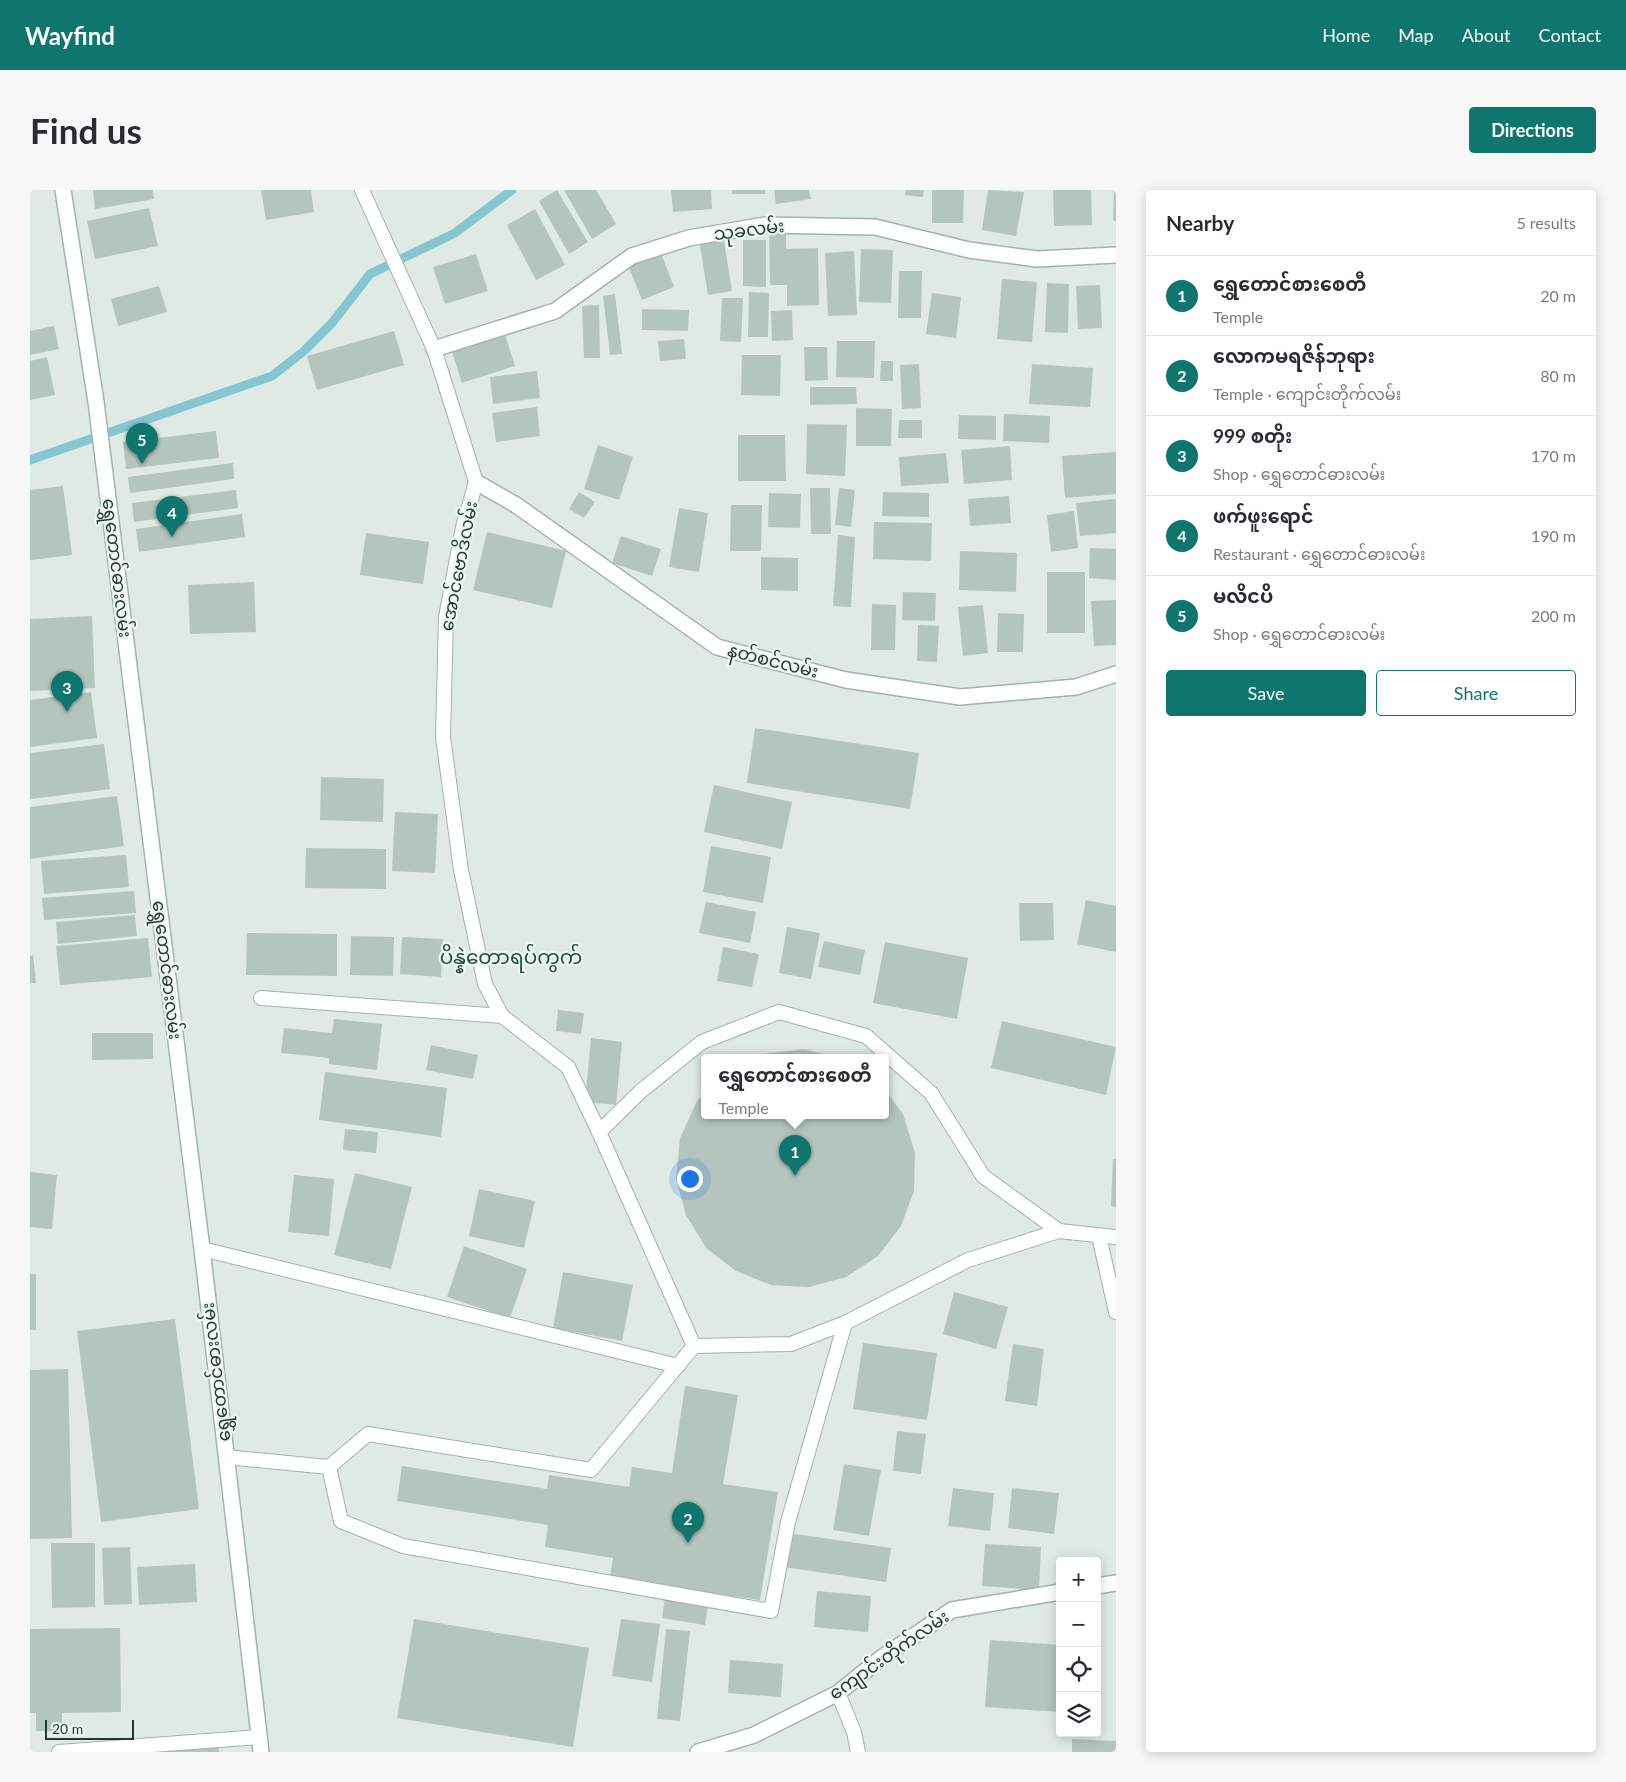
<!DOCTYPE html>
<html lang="en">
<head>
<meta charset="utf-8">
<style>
  body { margin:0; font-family:Lato,"Noto Sans Myanmar",sans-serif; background:#f7f7f7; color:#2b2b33 }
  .controls { position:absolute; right:15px; bottom:15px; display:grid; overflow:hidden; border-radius:5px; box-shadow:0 2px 12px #0003 }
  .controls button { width:45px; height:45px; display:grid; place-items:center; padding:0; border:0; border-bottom:1px solid #e1e1e2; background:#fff; color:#2b2b33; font:25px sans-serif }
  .scale { position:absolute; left:15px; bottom:12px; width:89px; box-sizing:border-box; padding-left:5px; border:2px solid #203a33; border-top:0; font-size:14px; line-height:18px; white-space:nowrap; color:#203a33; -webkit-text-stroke:4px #eff7f3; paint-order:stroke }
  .you { position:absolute; left:659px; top:988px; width:18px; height:18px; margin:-12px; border:4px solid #fff; border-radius:50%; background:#1a73e8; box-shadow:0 0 0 8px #1a73e833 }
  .badge { display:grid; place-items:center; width:32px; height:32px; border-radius:50%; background:#0f766e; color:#fff; font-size:16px; font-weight:700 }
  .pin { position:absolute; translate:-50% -41px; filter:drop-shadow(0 1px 2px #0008) }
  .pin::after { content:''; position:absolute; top:26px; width:18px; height:15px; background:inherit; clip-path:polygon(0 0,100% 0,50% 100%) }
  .popup { position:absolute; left:671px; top:864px; width:188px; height:65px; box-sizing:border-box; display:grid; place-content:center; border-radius:5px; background:#fff; filter:drop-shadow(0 1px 4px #0005); font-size:16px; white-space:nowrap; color:#7c7c81 }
  .popup b { font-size:19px; color:#2b2b33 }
  .popup::after { content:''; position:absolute; left:50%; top:100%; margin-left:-10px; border:10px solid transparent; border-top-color:#fff }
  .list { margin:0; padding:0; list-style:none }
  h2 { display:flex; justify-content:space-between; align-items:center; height:65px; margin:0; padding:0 20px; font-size:21px }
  h2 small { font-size:16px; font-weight:400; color:#7c7c81 }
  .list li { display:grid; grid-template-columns:32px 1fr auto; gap:15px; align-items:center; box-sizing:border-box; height:80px; padding:0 20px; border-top:1px solid #e1e1e2 }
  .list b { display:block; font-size:19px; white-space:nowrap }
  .list p { margin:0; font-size:16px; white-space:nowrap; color:#7c7c81 }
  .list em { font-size:16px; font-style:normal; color:#7c7c81 }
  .actions { display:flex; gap:10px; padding:15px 20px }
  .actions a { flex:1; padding:11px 0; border:1px solid #0f766e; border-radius:5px; text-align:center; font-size:18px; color:#0f766e }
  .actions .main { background:#0f766e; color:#fff }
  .icon { flex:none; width:28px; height:28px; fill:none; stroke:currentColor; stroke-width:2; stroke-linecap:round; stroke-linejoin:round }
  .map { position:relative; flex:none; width:1086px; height:1562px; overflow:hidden; border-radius:5px }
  header { display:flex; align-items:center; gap:30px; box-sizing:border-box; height:70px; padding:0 25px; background:#0f766e; color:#fff }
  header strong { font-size:24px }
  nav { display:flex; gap:28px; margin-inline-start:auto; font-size:18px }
  .intro { display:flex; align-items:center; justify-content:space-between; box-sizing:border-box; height:120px; padding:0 30px }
  h1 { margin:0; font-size:35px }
  .button { padding:12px 22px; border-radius:5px; background:#0f766e; color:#fff; font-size:18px; font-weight:700 }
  main { display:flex; gap:30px; padding:0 30px }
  aside { flex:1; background:#fff; border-radius:5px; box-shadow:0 2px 12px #0003 }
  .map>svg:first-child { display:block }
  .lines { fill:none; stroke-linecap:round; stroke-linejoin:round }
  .stream { stroke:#85c6d1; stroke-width:9 }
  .building { fill:#b4c5be }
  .lane-casing { stroke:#a2b2ac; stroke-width:16 }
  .street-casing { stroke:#a2b2ac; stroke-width:18 }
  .secondary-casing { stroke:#9eb6ad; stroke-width:18 }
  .lane { stroke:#fff; stroke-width:14 }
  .street { stroke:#fff; stroke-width:15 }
  .secondary { stroke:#fff; stroke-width:15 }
  .labels { text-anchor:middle; stroke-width:4.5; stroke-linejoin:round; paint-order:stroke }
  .street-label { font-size:18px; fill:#203a33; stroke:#eff7f3 }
  .quarter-label { font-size:20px; fill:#1c4c40; stroke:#eff7f3 }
</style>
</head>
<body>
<header>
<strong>Wayfind</strong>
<nav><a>Home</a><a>Map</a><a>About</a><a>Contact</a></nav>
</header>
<div class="intro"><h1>Find us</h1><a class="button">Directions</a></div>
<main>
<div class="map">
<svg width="1086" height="1562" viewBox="0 0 1086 1562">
  <rect width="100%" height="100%" fill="#dfeae5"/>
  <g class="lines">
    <polyline class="stream" points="0,270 242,186 274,161 302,133 340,84 425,43 482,0"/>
  </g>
  <g class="building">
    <polygon points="63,0 123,0 124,9 65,19"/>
    <polygon points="231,0 281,0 284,22 236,30"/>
    <polygon points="527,0 558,52 539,64 509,11"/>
    <polygon points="534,0 566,0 586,34 562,49"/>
    <polygon points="641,0 681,0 682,19 643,22"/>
    <rect x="702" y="0" width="33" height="4"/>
    <polygon points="744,0 779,0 781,9 746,14"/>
    <polygon points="876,0 894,0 893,7 875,5"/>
    <polygon points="902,0 934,0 933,33 902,33"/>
    <polygon points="958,0 994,2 986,46 952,40"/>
    <polygon points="1023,0 1061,0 1062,35 1024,36"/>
    <polygon points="1084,0 1086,0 1086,31 1083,30"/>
    <polygon points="119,18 128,56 65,69 57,31"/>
    <polygon points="505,19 535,75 506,90 477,35"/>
    <polygon points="739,39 756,39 756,59 788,58 789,115 757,116 757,95 740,95"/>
    <polygon points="693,45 702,101 678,105 669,49"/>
    <polygon points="713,50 736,50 736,97 713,96"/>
    <polygon points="629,58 644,97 612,110 597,72"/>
    <polygon points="831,59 863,60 861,113 829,112"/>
    <polygon points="824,61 827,125 798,126 795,63"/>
    <polygon points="446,64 458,101 415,114 403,77"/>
    <polygon points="869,81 892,81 891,128 868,128"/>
    <polygon points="972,89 1007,92 1002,152 967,149"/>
    <polygon points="1017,93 1039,94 1038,143 1015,142"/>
    <polygon points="1070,95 1072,138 1048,139 1046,96"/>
    <polygon points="129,96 137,122 88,136 81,109"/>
    <polygon points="719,102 739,103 738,147 718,147"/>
    <polygon points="902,103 931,107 926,148 896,144"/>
    <polygon points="585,104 592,164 580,165 573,106"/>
    <polygon points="692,108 713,108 711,152 690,151"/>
    <polygon points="569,115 570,168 554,168 552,116"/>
    <polygon points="612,119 659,120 658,141 612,140"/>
    <polygon points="762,120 763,150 742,151 741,121"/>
    <polygon points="24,136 29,159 0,165 0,141"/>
    <polygon points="473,138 485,176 432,193 420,156"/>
    <polygon points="364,141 374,175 287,200 277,166"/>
    <polygon points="654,149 656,169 630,171 628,151"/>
    <polygon points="807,151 845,151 844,188 806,187"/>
    <polygon points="774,157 797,157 798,190 775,191"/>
    <polygon points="712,165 751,165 750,206 711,205"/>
    <polygon points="17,167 25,205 0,210 0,171"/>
    <polygon points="851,171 863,171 863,191 850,191"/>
    <polygon points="889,174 891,218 872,219 870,175"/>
    <polygon points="1002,174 1063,178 1060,217 999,214"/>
    <polygon points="507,181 510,208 463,214 460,187"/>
    <polygon points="780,197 826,197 827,214 780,215"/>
    <polygon points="507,217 510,246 466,252 462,223"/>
    <polygon points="826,218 862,219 861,256 826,256"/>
    <polygon points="974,224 1020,226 1019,253 973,251"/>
    <polygon points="929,225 966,226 966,250 928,249"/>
    <polygon points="869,230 892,230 892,248 868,248"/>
    <polygon points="777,234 817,235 815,286 776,284"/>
    <polygon points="186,241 189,268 96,279 93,252"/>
    <polygon points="708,245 755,245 756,291 708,291"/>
    <polygon points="568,255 603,267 589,310 554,299"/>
    <polygon points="980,256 982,290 934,294 931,260"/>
    <polygon points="1086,262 1086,304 1035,308 1032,266"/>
    <polygon points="916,263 919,293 871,296 869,267"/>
    <polygon points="203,273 204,289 100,303 98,287"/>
    <polygon points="33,296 42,365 0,370 0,300"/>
    <polygon points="780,298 800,298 801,344 781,344"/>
    <polygon points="809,298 825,300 821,337 805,335"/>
    <polygon points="206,300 208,318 104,332 102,313"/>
    <polygon points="549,302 565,312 554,328 539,319"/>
    <polygon points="853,302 899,303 899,327 852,326"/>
    <polygon points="739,303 771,304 770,338 738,337"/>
    <polygon points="979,306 981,333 940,336 938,309"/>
    <polygon points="1086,309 1086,343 1050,346 1046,313"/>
    <polygon points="701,315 732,315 731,361 700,361"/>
    <polygon points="649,318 678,323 669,382 639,377"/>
    <polygon points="1044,321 1048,358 1021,362 1017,325"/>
    <polygon points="212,324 215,347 109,362 106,339"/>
    <polygon points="844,332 902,333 901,371 843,369"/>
    <polygon points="457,342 536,361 522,418 443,400"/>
    <polygon points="336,343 399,352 393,394 330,385"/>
    <polygon points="808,345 825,347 821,417 803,416"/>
    <polygon points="591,346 631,359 622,386 582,373"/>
    <polygon points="1060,358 1086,359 1086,390 1059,388"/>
    <polygon points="930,361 987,363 986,402 929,400"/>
    <polygon points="731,367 768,368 768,401 731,400"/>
    <rect x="1017" y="382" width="38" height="61"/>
    <polygon points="224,392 226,442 160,444 158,395"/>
    <polygon points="873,402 906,403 905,431 872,430"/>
    <polygon points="1086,410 1086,455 1064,456 1061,411"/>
    <polygon points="842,414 866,415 865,460 841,460"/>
    <polygon points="953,415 958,463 933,466 928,417"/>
    <polygon points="968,423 994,424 993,462 967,462"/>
    <polygon points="62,426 65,498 0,501 0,429"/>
    <polygon points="888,435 909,436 907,472 887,471"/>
    <polygon points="61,502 67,548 0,557 0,510"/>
    <polygon points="725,538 889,563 880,619 717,593"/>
    <polygon points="74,554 80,599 0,609 0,563"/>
    <polygon points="291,587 354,589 353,632 290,630"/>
    <polygon points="684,595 762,612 752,659 674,642"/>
    <polygon points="87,606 94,656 0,669 0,617"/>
    <polygon points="365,622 408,624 405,683 362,681"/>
    <polygon points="681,656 741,667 733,713 673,702"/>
    <polygon points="276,658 356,659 356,699 275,698"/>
    <polygon points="96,665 99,697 14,704 11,671"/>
    <polygon points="104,701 106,723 14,730 12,708"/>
    <polygon points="1056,710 1086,716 1086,762 1047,754"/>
    <polygon points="676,712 726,722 720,753 669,743"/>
    <polygon points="989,713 1023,713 1024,750 990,751"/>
    <polygon points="105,725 107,746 28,754 26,732"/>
    <polygon points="757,737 790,743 781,789 749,783"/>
    <polygon points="217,743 307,744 307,786 216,785"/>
    <polygon points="321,746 364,747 363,786 320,785"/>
    <polygon points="372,747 413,749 411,787 370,784"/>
    <polygon points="118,748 122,787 30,795 26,756"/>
    <polygon points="794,751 835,760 830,785 788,777"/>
    <polygon points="855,752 938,768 927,829 843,813"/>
    <polygon points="693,757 729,764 722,797 687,791"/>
    <polygon points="3,765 6,793 0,793 0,766"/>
    <polygon points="528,820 554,823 551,844 526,841"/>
    <polygon points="304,829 352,834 347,880 299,874 299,868 251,863 254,838 302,843"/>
    <polygon points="972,831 1086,857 1076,905 961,878"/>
    <polygon points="62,843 123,843 123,869 62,870"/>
    <polygon points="561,848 592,852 586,915 555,912"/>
    <polygon points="401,855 448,865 443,889 396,880"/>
    <polygon points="774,859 805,867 726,867 733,864"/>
    <polygon points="295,882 417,898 411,947 289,930"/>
    <polygon points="855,900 873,924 885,963 884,1001 871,1036 848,1066 816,1087 779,1097 741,1095 706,1081 676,1058 656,1025 646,989 650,948 667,911 675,903 675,925 855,925"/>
    <polygon points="315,939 348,942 346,963 313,960"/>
    <polygon points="1083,969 1086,969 1086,1017 1081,1016"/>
    <polygon points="0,982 27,985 22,1039 0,1037"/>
    <polygon points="325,983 382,997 361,1079 304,1065"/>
    <polygon points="264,985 304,989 299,1046 258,1042"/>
    <polygon points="449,999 505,1011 494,1058 439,1046"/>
    <polygon points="434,1056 497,1079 480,1128 417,1107"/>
    <polygon points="533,1082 603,1095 592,1151 523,1138"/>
    <rect x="0" y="1084" width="6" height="56"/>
    <polygon points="924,1102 978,1117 966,1159 913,1144"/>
    <polygon points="145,1129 169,1319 71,1332 47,1141"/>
    <polygon points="833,1153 907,1163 897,1230 823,1219"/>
    <polygon points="983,1154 1014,1159 1007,1216 975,1211"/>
    <polygon points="38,1179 42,1348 0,1349 0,1180"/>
    <polygon points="655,1196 708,1205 693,1294 748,1302 730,1410 680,1403 675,1435 632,1428 637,1395 580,1387 583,1368 515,1357 518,1335 367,1311 372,1276 517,1299 519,1285 599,1297 602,1277 642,1283"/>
    <polygon points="867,1241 896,1244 891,1284 863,1281"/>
    <polygon points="814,1274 851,1280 839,1346 803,1340"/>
    <polygon points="923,1298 964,1303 960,1341 918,1336"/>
    <polygon points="982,1298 1029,1303 1024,1344 978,1338"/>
    <polygon points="752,1342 861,1358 856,1392 747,1376"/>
    <polygon points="21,1353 65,1353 65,1417 22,1418"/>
    <polygon points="955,1354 1011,1357 1009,1400 952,1396"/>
    <polygon points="100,1357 102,1414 74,1415 72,1358"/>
    <polygon points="165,1374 167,1412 109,1415 107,1377"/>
    <polygon points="787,1401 841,1406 838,1442 784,1437"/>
    <polygon points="384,1429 559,1458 543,1557 367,1528"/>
    <polygon points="591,1429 630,1434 622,1492 582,1486"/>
    <polygon points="90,1438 91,1522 32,1523 32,1541 6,1541 6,1523 0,1523 0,1439"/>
    <polygon points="636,1439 660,1441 650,1531 627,1529"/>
    <polygon points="960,1450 1030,1455 1030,1522 955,1517"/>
    <polygon points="700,1470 753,1474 751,1507 698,1503"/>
    <polygon points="1042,1549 1086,1551 1086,1562 1042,1562"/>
    <polygon points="188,1556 189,1562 126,1562 125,1560"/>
  </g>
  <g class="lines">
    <g class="lane-casing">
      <g id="lane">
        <polyline points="332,0 404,159 446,292 433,337 416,427 413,547 431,680 455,794 472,826"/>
        <polyline points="231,808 472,826 538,877 569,942 664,1156"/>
        <polyline points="569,942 611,901 672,852 749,822 836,846 901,903 953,986 1029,1041"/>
        <polyline points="1069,1046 1086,1122"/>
        <polyline points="172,1059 648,1176"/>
        <polyline points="196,1267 299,1277 338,1244 561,1280 664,1156 761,1154 815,1133 938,1070 1029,1041 1086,1047"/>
        <polyline points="299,1277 311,1331 373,1356 741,1421 758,1332 815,1133"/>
        <polyline points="808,1503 824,1542 828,1562"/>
        <polyline points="29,1562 229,1547"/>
      </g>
    </g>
    <g class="street-casing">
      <g id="street">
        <polyline points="404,159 525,121 602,66 659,48 735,35 845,37 939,60 1007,69 1086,65"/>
        <polyline points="446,292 486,315 687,457 816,490 930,507 1046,497 1086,484"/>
        <polyline points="1067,1396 1086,1393"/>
        <polyline points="668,1562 724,1545 808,1503 850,1469 922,1420 1030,1402"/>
      </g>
    </g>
    <g class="secondary-casing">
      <polyline id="secondary" points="33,0 66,212 172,1059 231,1562"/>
    </g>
    <use href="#lane" class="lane"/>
    <use href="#street" class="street"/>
    <use href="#secondary" class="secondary"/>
  </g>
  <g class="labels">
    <g class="street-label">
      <text transform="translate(719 40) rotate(-7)" y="6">သုခလမ်း</text>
      <text transform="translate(429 376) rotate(-79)" y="6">အောင်ဗောဒိလမ်း</text>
      <text transform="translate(87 378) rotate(83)" y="6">ရွှေတောင်ဓားလမ်း</text>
      <text transform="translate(743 471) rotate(14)" y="6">နတ်စင်လမ်း</text>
      <text transform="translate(137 780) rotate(83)" y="6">ရွှေတောင်ဓားလမ်း</text>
      <text transform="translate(186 1182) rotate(-97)" y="6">ရွှေတောင်ဓားလမ်း</text>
      <text transform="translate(859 1465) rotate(-35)" y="6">ကျောင်းတိုက်လမ်း</text>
    </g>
    <g class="quarter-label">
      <text x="481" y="774">ပိန္နဲတောရပ်ကွက်</text>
    </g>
  </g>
</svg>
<div class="controls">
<button>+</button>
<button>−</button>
<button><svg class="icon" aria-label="locate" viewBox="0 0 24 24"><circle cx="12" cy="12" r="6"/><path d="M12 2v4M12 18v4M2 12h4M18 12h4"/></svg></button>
<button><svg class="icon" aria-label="layers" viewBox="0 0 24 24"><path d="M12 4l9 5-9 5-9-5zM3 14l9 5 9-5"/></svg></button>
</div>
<div class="scale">20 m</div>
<div class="you"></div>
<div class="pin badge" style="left:765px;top:986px">1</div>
<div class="popup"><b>ရွှေတောင်စားစေတီ</b>Temple</div>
<div class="pin badge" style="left:658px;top:1353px">2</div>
<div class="pin badge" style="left:37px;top:522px">3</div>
<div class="pin badge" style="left:142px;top:347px">4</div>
<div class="pin badge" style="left:112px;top:274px">5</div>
</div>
<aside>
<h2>Nearby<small>5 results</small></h2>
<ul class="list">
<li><span class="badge">1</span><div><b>ရွှေတောင်စားစေတီ</b><p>Temple</p></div><em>20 m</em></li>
<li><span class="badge">2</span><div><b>လောကမရဇိန်ဘုရား</b><p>Temple · ကျောင်းတိုက်လမ်း</p></div><em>80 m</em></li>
<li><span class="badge">3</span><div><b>999 စတိုး</b><p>Shop · ရွှေတောင်ဓားလမ်း</p></div><em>170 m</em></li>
<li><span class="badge">4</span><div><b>ဖက်ဖူးရောင်</b><p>Restaurant · ရွှေတောင်ဓားလမ်း</p></div><em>190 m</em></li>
<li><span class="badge">5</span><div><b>မလိငပိ</b><p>Shop · ရွှေတောင်ဓားလမ်း</p></div><em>200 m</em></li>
</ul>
<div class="actions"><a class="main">Save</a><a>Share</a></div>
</aside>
</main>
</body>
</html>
